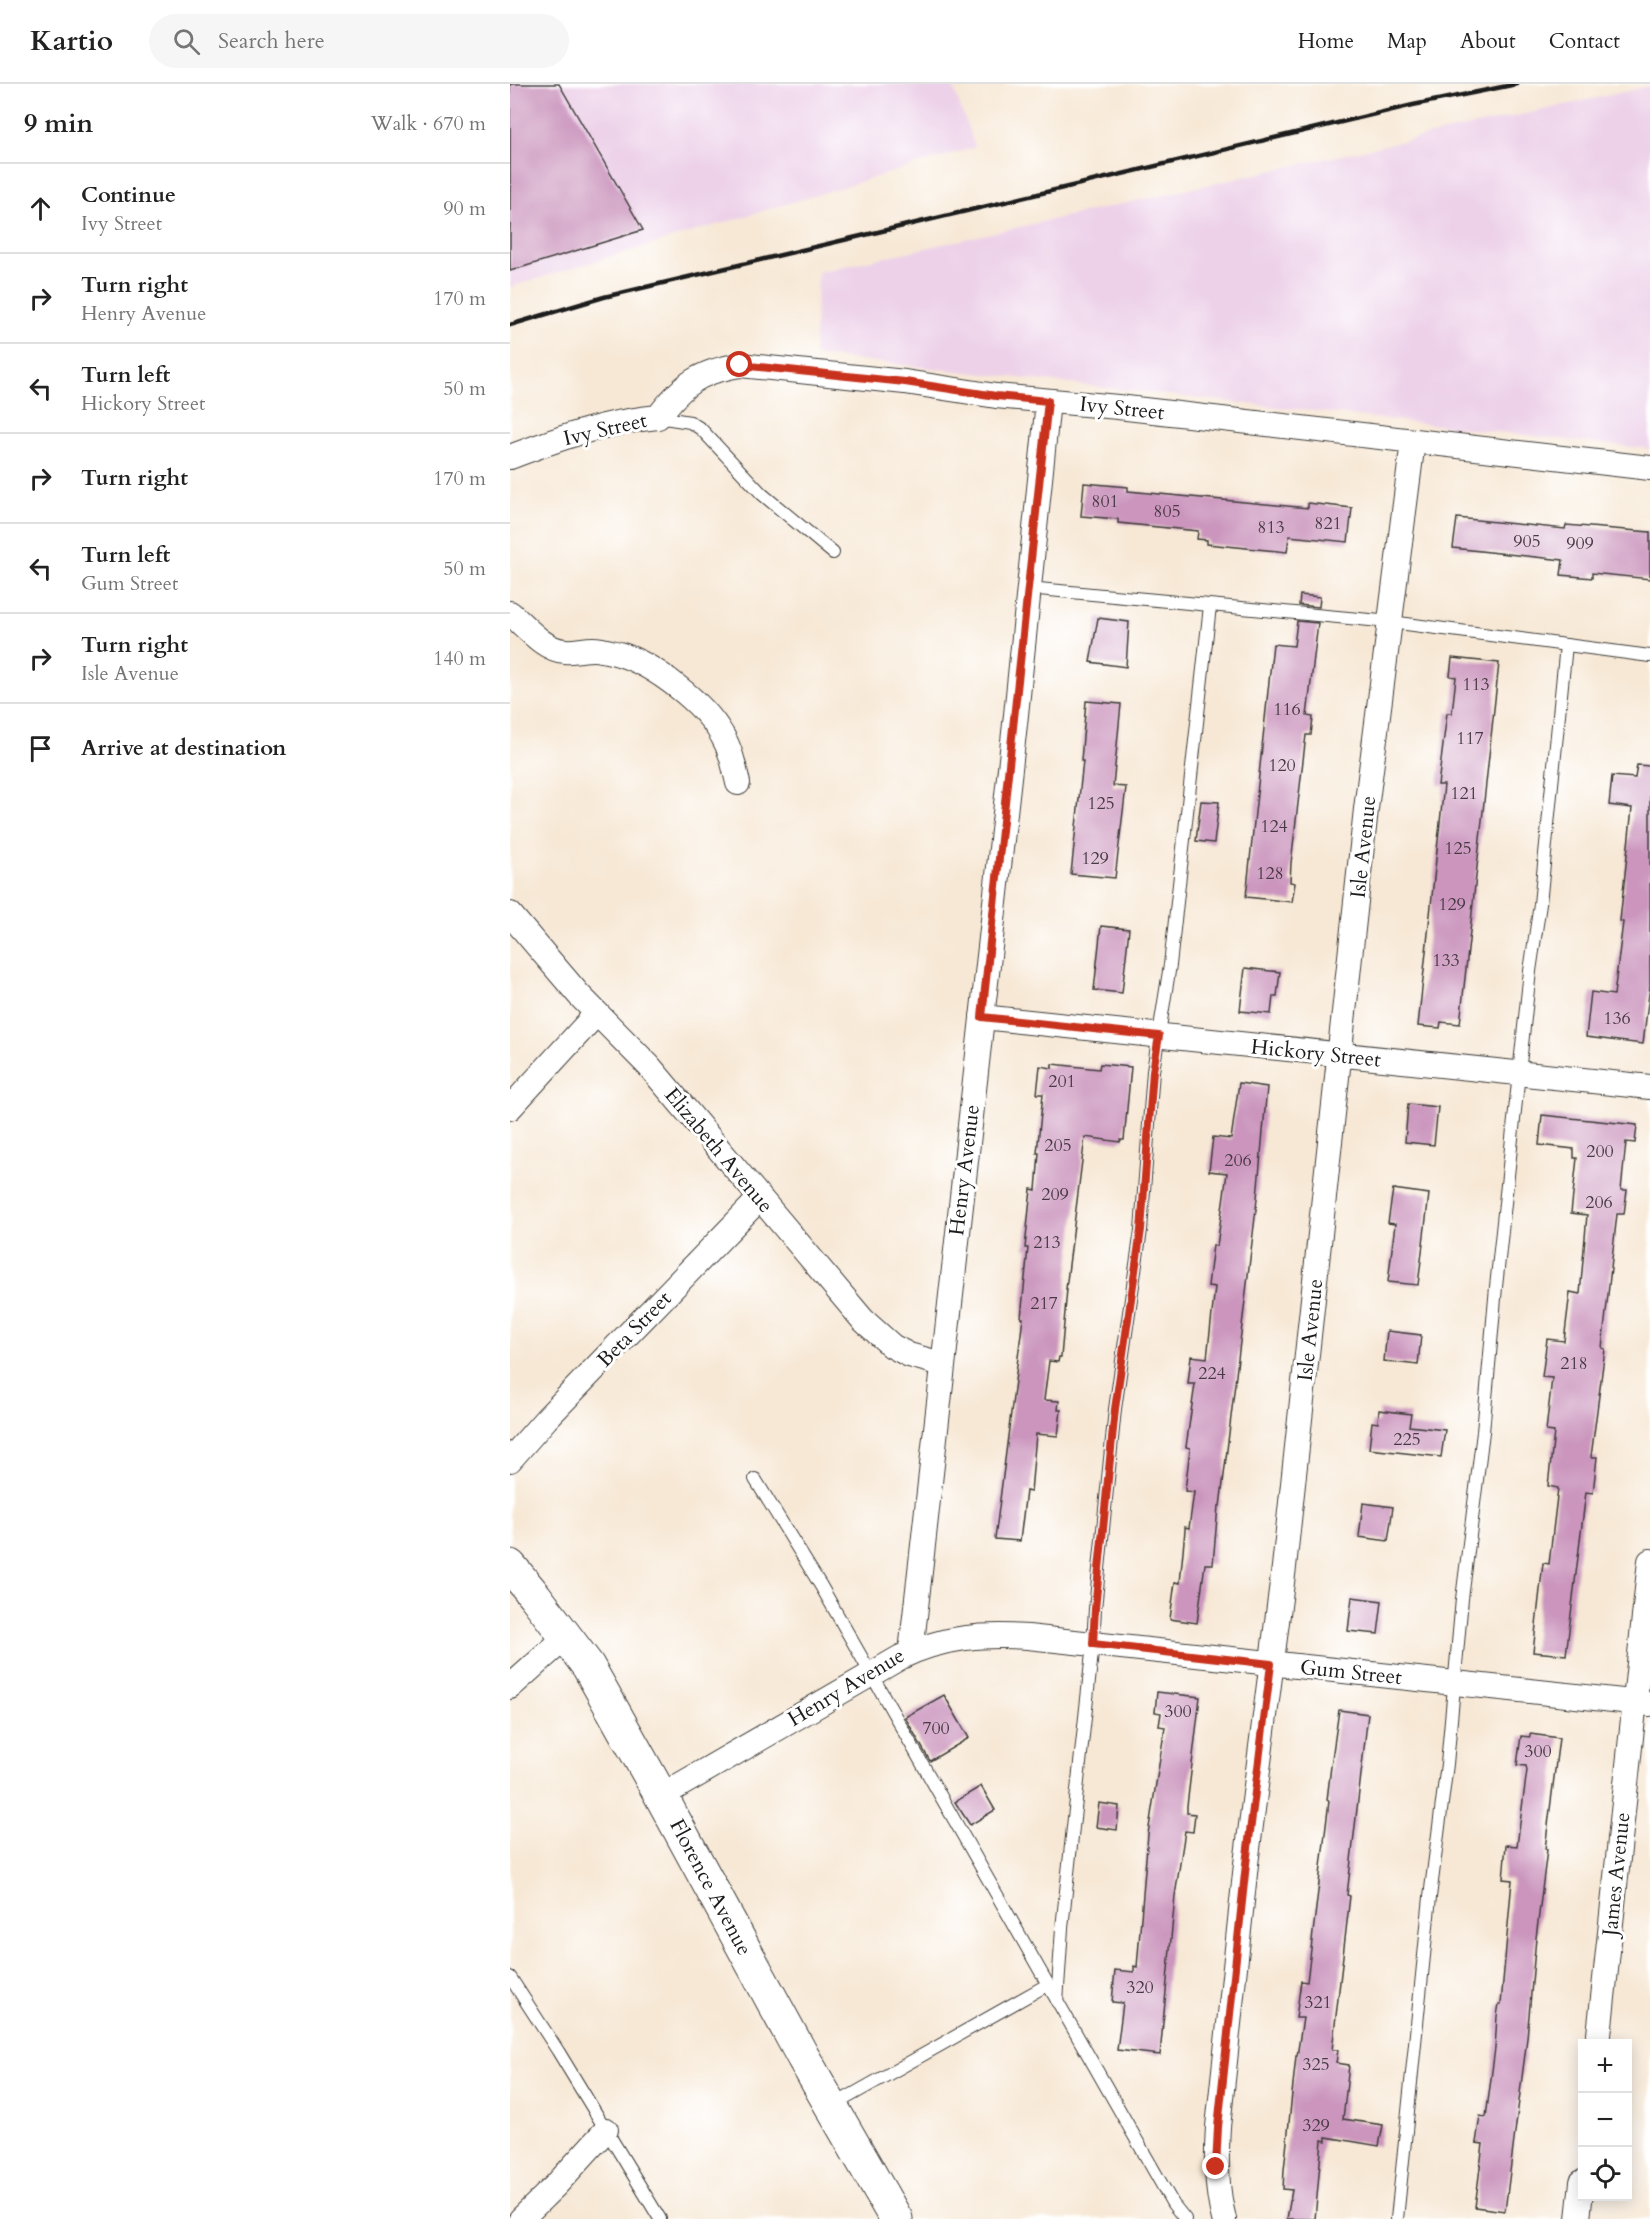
<!DOCTYPE html>
<html lang="en">
<head>
<meta charset="utf-8">
<style>
  body { margin:0; font-family:Cardo,serif; background:#f6f6f6; color:#222 }
  .controls { position:absolute; right:18px; bottom:18px; display:grid; overflow:hidden; border-radius:0px; box-shadow:0 3px 15px #0003 }
  .controls button { width:54px; height:54px; display:grid; place-items:center; padding:0; border:0; border-bottom:2px solid #e0e0e0; background:#fff; color:#222; font:30px sans-serif }
  .stop { position:absolute; width:18px; height:18px; margin:-14px; border:4px solid #c8321e; border-radius:50%; background:#fff }
  .stop.end { background:#c8321e; border-color:#fff; box-shadow:0 2px 6px #0008 }
  .list { margin:0; padding:0; list-style:none }
  h2 { display:flex; justify-content:space-between; align-items:center; height:78px; margin:0; padding:0 24px; font-size:26px }
  h2 small { font-size:20px; font-weight:400; color:#767676 }
  .list li { display:grid; grid-template-columns:39px 1fr auto; gap:18px; align-items:center; box-sizing:border-box; height:90px; padding:0 24px; border-top:2px solid #e0e0e0 }
  .list b { display:block; font-size:22px; white-space:nowrap }
  .list p { margin:0; font-size:20px; white-space:nowrap; color:#767676 }
  .list em { font-size:20px; font-style:normal; color:#767676 }
  .icon { flex:none; width:33px; height:33px; fill:none; stroke:currentColor; stroke-width:2; stroke-linecap:round; stroke-linejoin:round }
  .map { position:relative; flex:none; width:1140px; height:2135px; overflow:hidden }
  header { display:flex; align-items:center; gap:36px; box-sizing:border-box; height:84px; padding:0 30px; background:#fff; border-bottom:2px solid #e0e0e0 }
  header strong { font-size:28px }
  nav { display:flex; gap:33px; margin-inline-start:auto; font-size:21px }
  .search { width:420px; height:54px; background:#f6f6f6; display:flex; align-items:center; gap:15px; box-sizing:border-box; padding:0 21px; border-radius:33px; color:#767676; font-size:22px }
  main { display:flex }
  aside { flex:1; background:#fff }
  .map>svg:first-child { display:block }
  .built { fill:#edd1e9 }
  .building { fill:#cb95bd }
  .lines { fill:none; stroke-linecap:round; stroke-linejoin:round }
  .lane-casing { stroke:#3d3b38; stroke-width:14 }
  .street-casing { stroke:#3d3b38; stroke-width:26 }
  .secondary-casing { stroke:#3d3b38; stroke-width:35 }
  .lane { stroke:#fff; stroke-width:12 }
  .street { stroke:#fff; stroke-width:24 }
  .secondary { stroke:#fff; stroke-width:33 }
  .rail { stroke:#1c1c1c; stroke-width:4.5 }
  .route { stroke:#c8321e; stroke-width:8 }
  .labels { text-anchor:middle; stroke-width:6; stroke-linejoin:round; paint-order:stroke }
  .number-label { font-size:18px; fill:#483a44 }
  .street-label { font-size:21px; fill:#1c1c1c; stroke:#fff }
</style>
</head>
<body>
<header>
<strong>Kartio</strong>
<div class="search"><svg class="icon" aria-label="search" viewBox="0 0 24 24"><circle cx="10" cy="10" r="6"/><path d="M15 15l6 6"/></svg>Search here</div>
<nav><a>Home</a><a>Map</a><a>About</a><a>Contact</a></nav>
</header>
<main>
<aside>
<h2>9 min<small>Walk · 670 m</small></h2>
<ul class="list">
<li><svg class="icon" aria-label="ahead" viewBox="0 0 24 24"><path d="M12 20V5M6 11l6-6 6 6"/></svg><div><b>Continue</b><p>Ivy Street</p></div><em>90 m</em></li>
<li><svg class="icon" aria-label="right" viewBox="0 0 24 24"><path d="M7 20v-9h11M14 6l5 5-5 5"/></svg><div><b>Turn right</b><p>Henry Avenue</p></div><em>170 m</em></li>
<li><svg class="icon" aria-label="left" viewBox="0 0 24 24"><path d="M17 20v-9H6M10 6l-5 5 5 5"/></svg><div><b>Turn left</b><p>Hickory Street</p></div><em>50 m</em></li>
<li><svg class="icon" aria-label="right" viewBox="0 0 24 24"><path d="M7 20v-9h11M14 6l5 5-5 5"/></svg><div><b>Turn right</b></div><em>170 m</em></li>
<li><svg class="icon" aria-label="left" viewBox="0 0 24 24"><path d="M17 20v-9H6M10 6l-5 5 5 5"/></svg><div><b>Turn left</b><p>Gum Street</p></div><em>50 m</em></li>
<li><svg class="icon" aria-label="right" viewBox="0 0 24 24"><path d="M7 20v-9h11M14 6l5 5-5 5"/></svg><div><b>Turn right</b><p>Isle Avenue</p></div><em>140 m</em></li>
<li><svg class="icon" aria-label="arrive" viewBox="0 0 24 24"><path d="M6 21V4h12l-3 4 3 4H6"/></svg><div><b>Arrive at destination</b></div></li>
</ul>
</aside>
<div class="map">
<svg width="1140" height="2135" viewBox="0 0 1140 2135">
  <rect width="100%" height="100%" fill="#fff"/>
  <filter id="ink" filterUnits="userSpaceOnUse"><feTurbulence type="fractalNoise" baseFrequency=".0167" numOctaves="2"/><feDisplacementMap in="SourceGraphic" scale="12" xChannelSelector="R" yChannelSelector="G"/><feConvolveMatrix kernelMatrix="1 2 1 2 8 2 1 2 1" color-interpolation-filters="sRGB"/></filter>
  <filter id="wash" filterUnits="userSpaceOnUse"><feTurbulence type="fractalNoise" baseFrequency=".008" numOctaves="4" result="noise"/><feDisplacementMap in="SourceGraphic" scale="24" xChannelSelector="R" yChannelSelector="G"/><feGaussianBlur stdDeviation="1.35" result="paint"/><feColorMatrix in="noise" values="0 0 0 0 0 0 0 0 0 0 0 0 0 0 0 0 0 1.4 0 .05"/><feComposite in="paint" operator="in"/></filter>
  <g filter="url(#wash)">
    <rect width="100%" height="100%" fill="#f7e8d5"/>
    <g class="built">
      <polygon points="0,0 442,0 465,63 0,203"/>
      <polygon points="1140,2 1140,365 304,271 308,188"/>
    </g>
    <g id="blocks">
      <g class="building">
        <polygon points="0,0 49,0 133,146 0,187"/>
        <polygon points="574,399 618,403 618,407 702,415 798,424 798,419 842,424 838,458 779,452 777,468 697,460 697,456 687,455 688,447 608,439 608,435 571,432"/>
        <polygon points="947,434 1055,445 1056,441 1140,448 1140,495 1082,489 1082,494 1051,491 1053,476 943,464"/>
        <polygon points="790,511 810,513 809,523 789,521"/>
        <polygon points="588,534 619,538 616,583 580,578"/>
        <polygon points="787,537 808,539 797,632 803,633 801,651 796,651 781,779 780,798 785,799 782,818 736,813 763,560 784,562"/>
        <polygon points="942,574 989,579 950,940 931,938 930,944 908,942 934,701 928,701 937,629 942,629 946,593 940,592"/>
        <polygon points="576,617 611,620 603,702 616,703 605,794 561,790 573,677 571,677"/>
        <polygon points="1127,681 1140,682 1140,901 1133,960 1076,953 1081,908 1104,911 1113,838 1110,837 1122,724 1099,721 1102,692 1125,694"/>
        <polygon points="691,717 709,718 704,759 686,757"/>
        <polygon points="591,842 619,845 612,909 584,906"/>
        <polygon points="735,884 770,888 767,912 763,912 761,930 730,927"/>
        <polygon points="542,980 589,985 590,980 621,983 614,1056 610,1056 610,1058 575,1053 556,1205 557,1205 551,1273 549,1273 548,1278 539,1277 534,1316 549,1317 548,1326 551,1326 548,1352 526,1350 521,1408 516,1407 510,1457 485,1455 513,1234 511,1234 518,1164 515,1164 521,1105 526,1106 529,1069 527,1069 533,1010 527,1010 530,982 542,984"/>
        <polygon points="729,999 757,1003 746,1125 714,1391 710,1422 708,1422 703,1480 695,1480 687,1539 660,1535 665,1498 670,1499 675,1446 675,1443 679,1444 684,1408 675,1407 680,1364 676,1363 685,1300 678,1300 681,1272 697,1274 705,1203 698,1202 703,1161 707,1162 717,1089 699,1087 703,1053 721,1055"/>
        <polygon points="898,1020 928,1023 924,1061 895,1058"/>
        <polygon points="1032,1031 1127,1041 1125,1059 1116,1058 1111,1106 1117,1106 1114,1130 1107,1130 1092,1264 1095,1265 1081,1373 1087,1373 1083,1409 1076,1408 1056,1571 1023,1568 1033,1479 1039,1480 1048,1404 1038,1402 1044,1348 1036,1347 1042,1294 1032,1293 1037,1255 1054,1257 1060,1208 1070,1210 1077,1131 1061,1129 1067,1074 1064,1074 1064,1065 1029,1061"/>
        <polygon points="883,1105 919,1110 908,1201 878,1198 885,1140 878,1139"/>
        <polygon points="877,1247 911,1251 908,1281 874,1277"/>
        <polygon points="869,1326 901,1330 899,1342 935,1346 931,1373 859,1365 862,1338 868,1339"/>
        <polygon points="853,1419 883,1423 878,1457 849,1453"/>
        <polygon points="842,1513 872,1517 868,1550 838,1547"/>
        <polygon points="647,1608 690,1613 677,1722 677,1729 685,1730 683,1748 675,1747 665,1812 650,1971 607,1966 613,1919 602,1918 605,1886 624,1888 624,1882 627,1883 638,1750 655,1643 649,1642 651,1629 645,1628"/>
        <polygon points="434,1611 459,1654 420,1677 395,1633"/>
        <polygon points="829,1626 858,1630 837,1811 840,1812 822,1966 828,1966 826,1979 839,1981 833,2035 873,2041 869,2062 816,2053 816,2057 812,2056 805,2135 777,2135 782,2106 773,2105 774,2086 786,1972 787,1972 793,1934 786,1934 791,1897 797,1898 819,1717 817,1716 821,1682"/>
        <polygon points="1020,1650 1049,1654 1035,1765 1037,1765 1036,1774 1026,1854 1017,1954 995,2127 965,2123 973,2060 966,2059 970,2032 976,2033 985,1964 987,1932 989,1920 991,1920 1002,1796 993,1795 996,1761 1007,1762 1017,1686 1016,1682 1007,1681 1011,1652 1020,1653"/>
        <polygon points="471,1702 485,1726 460,1741 445,1718"/>
        <polygon points="589,1719 609,1722 607,1746 586,1743"/>
      </g>
    </g>
  </g>
  <g filter="url(#ink)">
    <use href="#blocks" fill-opacity="0" stroke="#3d3b38" stroke-width="1.5"/>
    <g class="lines">
      <g class="lane-casing">
        <g id="lane">
          <polyline points="148,333 180,338 191,345 252,410 323,469"/>
          <polyline points="518,504 881,538 1140,572"/>
          <polyline points="245,1395 311,1502 663,2120 675,2135"/>
          <polyline points="0,1893 48,1967 150,2135"/>
          <polyline points="547,1918 552,1844 583,1560 585,1525 605,1325 631,1146 643,987 660,881 700,522"/>
          <polyline points="322,2022 537,1901"/>
          <polyline points="887,2135 920,1813 937,1680 952,1515 973,1348 986,1203 1020,887 1030,820 1056,561"/>
        </g>
      </g>
      <g class="street-casing">
        <g id="street">
          <path d="M0 373C50 354 94 338 148 333 173 300 188 288 230 281L395 298 486 312 608 323 1140 384"/>
          <path d="M0 529C15 542 34 566 55 567 64 568 73 565 83 565 91 565 101 568 109 570 145 581 194 619 212 651 221 666 224 682 228 699"/>
          <polyline points="0,830 69,911 139,982 353,1236 382,1262 399,1271 432,1280"/>
          <polyline points="472,933 1140,1003"/>
          <polyline points="0,1024 87,929"/>
          <polyline points="0,1376 36,1335 250,1114"/>
          <polyline points="401,1568 506,631 538,317"/>
          <polyline points="0,1603 56,1553"/>
          <path d="M151 1712 391 1573C432 1553 473 1550 518 1553L1140 1620"/>
          <polyline points="1088,1960 1140,1477"/>
          <polyline points="11,2135 46,2101 96,2046"/>
          <path d="M714 2135C706 2104 706 2075 708 2043L736 1780 774 1483 856 725 903 357"/>
          <polyline points="1068,2135 1072,2098"/>
        </g>
      </g>
      <g class="secondary-casing">
        <polyline id="secondary" points="0,1482 25,1512 78,1582 151,1712 293,1973 386,2135"/>
      </g>
      <use href="#lane" class="lane"/>
      <use href="#street" class="street"/>
      <use href="#secondary" class="secondary"/>
      <polyline class="rail" points="0,241 94,213 903,21 1007,0"/>
    </g>
  </g>
  <g class="lines" filter="url(#ink)">
    <polyline class="route" points="230,281 395,298 486,312 538,317 472,933 649,952 643,987 631,1146 605,1325 585,1525 583,1560 761,1580 736,1780 708,2043 706,2083"/>
  </g>
  <g class="labels">
    <g class="number-label">
      <text x="595" y="423">801</text>
      <text x="657" y="433">805</text>
      <text x="818" y="445">821</text>
      <text x="761" y="449">813</text>
      <text x="1017" y="463">905</text>
      <text x="1070" y="465">909</text>
      <text x="966" y="606">113</text>
      <text x="777" y="631">116</text>
      <text x="960" y="660">117</text>
      <text x="772" y="687">120</text>
      <text x="954" y="715">121</text>
      <text x="591" y="725">125</text>
      <text x="764" y="748">124</text>
      <text x="948" y="770">125</text>
      <text x="585" y="780">129</text>
      <text x="760" y="795">128</text>
      <text x="942" y="826">129</text>
      <text x="936" y="882">133</text>
      <text x="1107" y="940">136</text>
      <text x="552" y="1003">201</text>
      <text x="548" y="1067">205</text>
      <text x="1090" y="1073">200</text>
      <text x="728" y="1082">206</text>
      <text x="545" y="1116">209</text>
      <text x="1089" y="1124">206</text>
      <text x="537" y="1164">213</text>
      <text x="534" y="1225">217</text>
      <text x="1064" y="1285">218</text>
      <text x="702" y="1295">224</text>
      <text x="897" y="1361">225</text>
      <text x="668" y="1633">300</text>
      <text x="426" y="1650">700</text>
      <text x="1028" y="1673">300</text>
      <text x="630" y="1909">320</text>
      <text x="808" y="1924">321</text>
      <text x="806" y="1986">325</text>
      <text x="806" y="2047">329</text>
    </g>
    <g class="street-label">
      <text transform="translate(612 324) rotate(6)" y="7">Ivy Street</text>
      <text transform="translate(95 345) rotate(-13)" y="7">Ivy Street</text>
      <text transform="translate(853 763) rotate(-84)" y="7">Isle Avenue</text>
      <text transform="translate(806 969) rotate(6)" y="7">Hickory Street</text>
      <text transform="translate(209 1066) rotate(50)" y="7">Elizabeth Avenue</text>
      <text transform="translate(454 1086) rotate(-83)" y="7">Henry Avenue</text>
      <text transform="translate(124 1245) rotate(-46)" y="7">Beta Street</text>
      <text transform="translate(800 1246) rotate(-84)" y="7">Isle Avenue</text>
      <text transform="translate(841 1588) rotate(6)" y="7">Gum Street</text>
      <text transform="translate(336 1603) rotate(-31)" y="7">Henry Avenue</text>
      <text transform="translate(1106 1790) rotate(-84)" y="7">James Avenue</text>
      <text transform="translate(201 1803) rotate(62)" y="7">Florence Avenue</text>
    </g>
  </g>
</svg>
<div class="controls">
<button>+</button>
<button>−</button>
<button><svg class="icon" aria-label="locate" viewBox="0 0 24 24"><circle cx="12" cy="12" r="6"/><path d="M12 2v4M12 18v4M2 12h4M18 12h4"/></svg></button>
</div>
<div class="stop" style="left:230px;top:281px"></div>
<div class="stop end" style="left:706px;top:2083px"></div>
</div>
</main>
</body>
</html>
